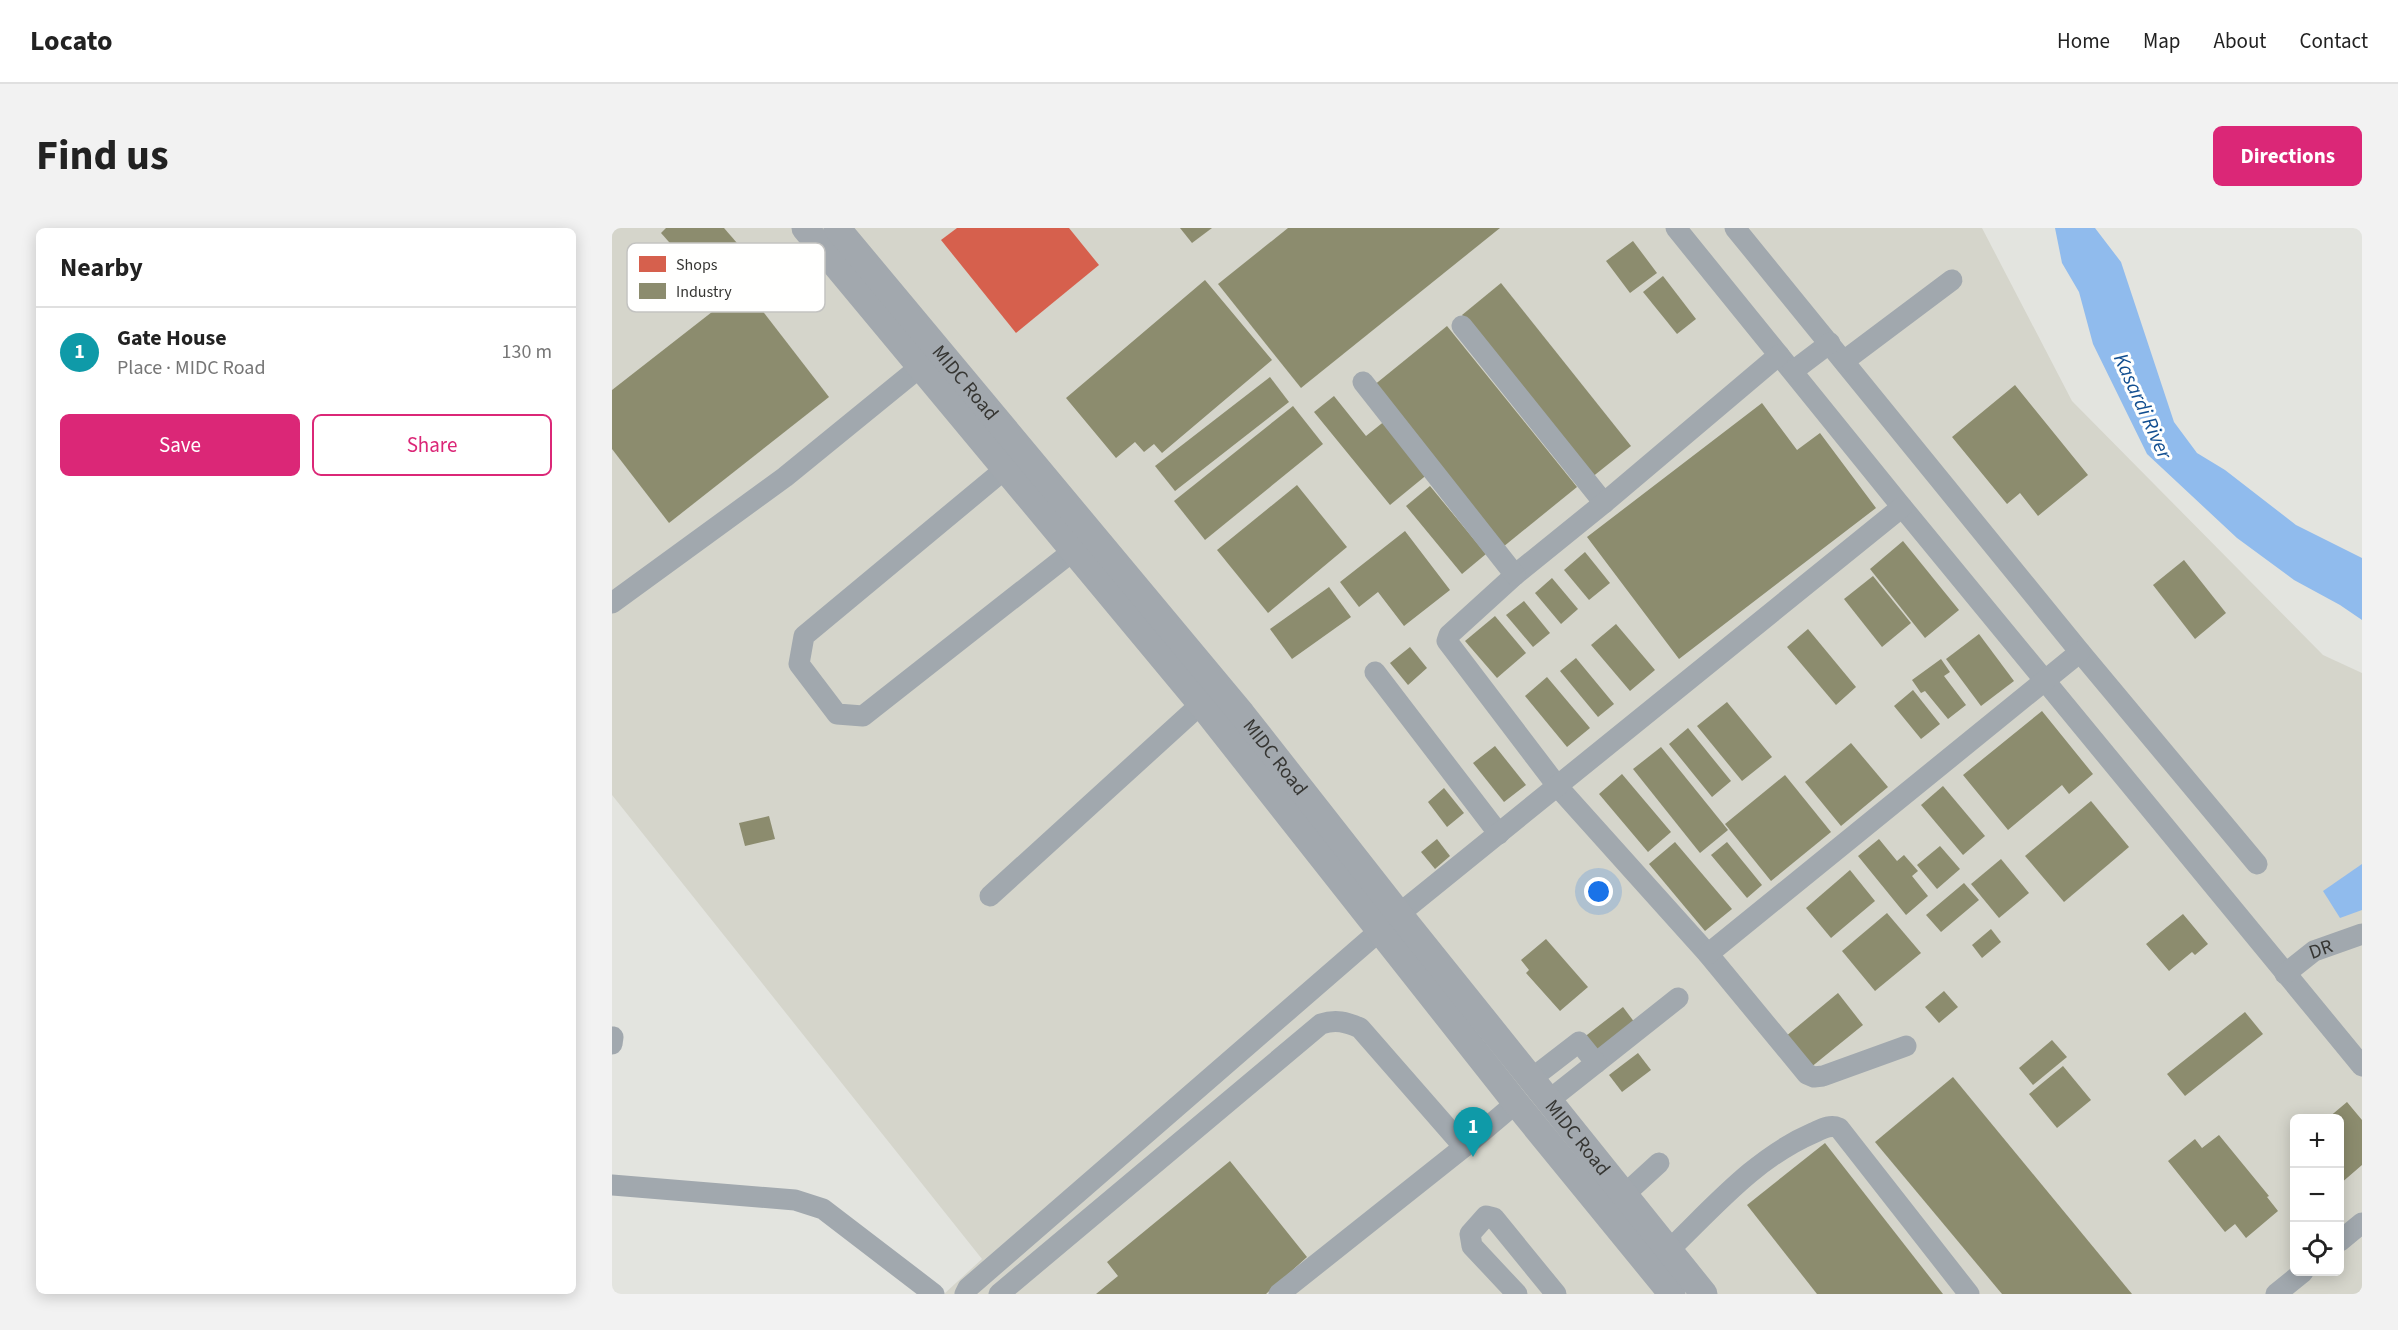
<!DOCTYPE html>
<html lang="en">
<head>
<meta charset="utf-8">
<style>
  body { margin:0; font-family:"Source Sans 3",sans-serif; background:#f2f2f2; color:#222 }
  .controls { position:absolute; right:18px; bottom:18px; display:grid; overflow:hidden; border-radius:9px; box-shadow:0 3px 15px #0003 }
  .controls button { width:54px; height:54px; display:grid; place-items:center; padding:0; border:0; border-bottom:2px solid #e0e0e0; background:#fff; color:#222; font:30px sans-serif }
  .you { position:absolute; left:987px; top:664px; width:21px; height:21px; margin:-15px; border:4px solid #fff; border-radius:50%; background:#1a73e8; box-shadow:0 0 0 9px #1a73e833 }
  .badge { display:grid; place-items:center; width:39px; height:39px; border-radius:50%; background:#db2777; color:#fff; font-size:20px; font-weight:700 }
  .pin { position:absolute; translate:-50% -50px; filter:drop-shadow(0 2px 3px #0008) }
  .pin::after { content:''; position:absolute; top:32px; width:21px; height:18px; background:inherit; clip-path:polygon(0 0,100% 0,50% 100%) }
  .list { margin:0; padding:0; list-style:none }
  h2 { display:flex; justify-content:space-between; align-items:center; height:78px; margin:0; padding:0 24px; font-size:26px }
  h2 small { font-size:20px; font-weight:400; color:#767676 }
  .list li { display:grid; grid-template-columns:39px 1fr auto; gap:18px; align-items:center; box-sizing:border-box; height:90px; padding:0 24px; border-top:2px solid #e0e0e0 }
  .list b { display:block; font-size:22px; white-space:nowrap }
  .list p { margin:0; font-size:20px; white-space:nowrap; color:#767676 }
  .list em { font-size:20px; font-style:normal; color:#767676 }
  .actions { display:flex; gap:12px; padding:18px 24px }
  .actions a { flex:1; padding:14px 0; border:2px solid #db2777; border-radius:9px; text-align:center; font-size:21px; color:#db2777 }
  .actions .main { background:#db2777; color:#fff }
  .icon { flex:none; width:33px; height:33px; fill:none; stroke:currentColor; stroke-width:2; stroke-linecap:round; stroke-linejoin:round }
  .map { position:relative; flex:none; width:1750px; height:1066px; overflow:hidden; border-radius:9px }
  header { display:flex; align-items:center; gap:36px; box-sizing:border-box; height:84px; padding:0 30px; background:#fff; border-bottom:2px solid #e0e0e0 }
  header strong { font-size:28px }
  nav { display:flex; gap:33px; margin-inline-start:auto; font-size:21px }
  .intro { display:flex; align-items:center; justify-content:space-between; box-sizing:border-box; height:144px; padding:0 36px }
  h1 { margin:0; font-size:42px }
  .button { padding:15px 27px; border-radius:9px; background:#db2777; color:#fff; font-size:21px; font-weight:700 }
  main { display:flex; gap:36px; padding:0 36px }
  aside { flex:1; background:#fff; border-radius:9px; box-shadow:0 3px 15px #0003 }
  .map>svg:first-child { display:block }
  .built { fill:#d5d5cb; fill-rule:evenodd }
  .water { fill:#90bbed }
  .shops { fill:#d6604d }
  .industry { fill:#8c8c6e }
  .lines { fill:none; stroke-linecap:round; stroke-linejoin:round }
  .minor { stroke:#a1a8ae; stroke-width:21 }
  .major { stroke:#a2a8ae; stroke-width:27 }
  .labels { text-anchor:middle; stroke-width:6; stroke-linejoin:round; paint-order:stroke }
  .street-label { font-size:20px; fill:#363633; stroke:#fffffe }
  .water-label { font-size:21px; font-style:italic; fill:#114e90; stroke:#fffffe }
  .key { fill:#fffffe; stroke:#c3c3c1; stroke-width:1.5 }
  .key-label { font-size:16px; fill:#363633 }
</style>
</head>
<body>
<header>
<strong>Locato</strong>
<nav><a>Home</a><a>Map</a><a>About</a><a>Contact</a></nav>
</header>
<div class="intro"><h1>Find us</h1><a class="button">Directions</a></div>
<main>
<aside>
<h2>Nearby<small></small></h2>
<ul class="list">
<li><span class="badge" style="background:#0f9aa8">1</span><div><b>Gate House</b><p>Place · MIDC Road</p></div><em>130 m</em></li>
</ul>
<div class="actions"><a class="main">Save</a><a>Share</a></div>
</aside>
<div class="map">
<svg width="1750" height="1066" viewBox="0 0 1750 1066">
  <rect width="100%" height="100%" fill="#e3e4df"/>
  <path class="built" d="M0 0H1370L1460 173 1711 427 1750 445V1066H332L370 1031 0 567ZM1682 890H1728V1044H1682Z"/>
  <g class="water">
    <polygon points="1443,0 1483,0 1509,34 1562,194 1585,225 1613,242 1684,297 1750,330 1750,392 1728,377 1682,352 1625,310 1535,226 1481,116 1467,64 1450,35"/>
    <polygon points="1750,636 1750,682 1728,690 1711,663"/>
  </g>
  <polygon class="shops" points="345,0 457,0 487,37 404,105 329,12"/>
  <g class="industry">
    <polygon points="54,0 112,0 125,15 88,49 49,5"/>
    <polygon points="568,0 600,0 580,15"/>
    <polygon points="676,0 888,0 689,160 606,56"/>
    <polygon points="1021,13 1045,45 1018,65 994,33"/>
    <polygon points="1051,48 1084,91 1065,106 1031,64"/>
    <polygon points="593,52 660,132 550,225 542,216 532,224 523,214 504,230 454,170"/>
    <polygon points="889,55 1019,218 979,250 850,87"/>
    <polygon points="132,59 217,169 57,295 0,221 0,162"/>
    <polygon points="835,98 965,259 891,319 761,158"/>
    <polygon points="658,149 677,174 563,263 543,238"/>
    <polygon points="1403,157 1476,247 1426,288 1408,265 1395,276 1340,209"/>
    <polygon points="722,168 754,208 774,192 817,245 778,277 702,184"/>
    <polygon points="1150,175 1185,222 1208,205 1264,280 1067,431 975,309"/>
    <polygon points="681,178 711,216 593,312 562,273"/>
    <polygon points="685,257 735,319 656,385 605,322"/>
    <polygon points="818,258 874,326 850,346 794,278"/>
    <polygon points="793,303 838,362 792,398 766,364 747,379 728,354"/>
    <polygon points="1291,313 1347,382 1313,410 1258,341"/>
    <polygon points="973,324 998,355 977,372 952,342"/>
    <polygon points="1572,332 1614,385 1583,411 1541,357"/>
    <polygon points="1261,348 1299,395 1270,419 1232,371"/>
    <polygon points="940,350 966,381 949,396 923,365"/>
    <polygon points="717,359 739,389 680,431 658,401"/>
    <polygon points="912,373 938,405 921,419 894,387"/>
    <polygon points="883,388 914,425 885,450 853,413"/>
    <polygon points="1004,396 1043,442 1018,463 979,417"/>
    <polygon points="1196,401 1244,459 1224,477 1175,419"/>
    <polygon points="1367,406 1402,453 1369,478 1334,431"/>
    <polygon points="798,419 815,440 796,457 778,435"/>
    <polygon points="964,430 1002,476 986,489 948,443"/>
    <polygon points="1329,431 1338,444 1332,448 1354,477 1336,491 1313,463 1309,465 1300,452"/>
    <polygon points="935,449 978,500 955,519 913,468"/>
    <polygon points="1301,462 1328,496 1309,511 1282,478"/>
    <polygon points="1115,474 1160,529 1130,553 1085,498"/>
    <polygon points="1430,483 1481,546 1457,566 1450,557 1396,602 1351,547"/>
    <polygon points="1076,500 1119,553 1100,569 1057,516"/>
    <polygon points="1239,515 1276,559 1229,598 1193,554"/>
    <polygon points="883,518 914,557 892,574 861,535"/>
    <polygon points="1049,519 1116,602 1088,625 1021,541"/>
    <polygon points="1010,546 1059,604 1036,624 987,566"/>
    <polygon points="1173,547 1219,604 1159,653 1113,596"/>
    <polygon points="1331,558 1373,608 1351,627 1309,577"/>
    <polygon points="832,560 852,585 835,599 816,574"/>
    <polygon points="1479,573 1517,619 1452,674 1413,628"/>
    <polygon points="157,588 163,611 133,618 127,595"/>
    <polygon points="825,611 838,628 823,641 809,624"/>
    <polygon points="1267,611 1285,633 1292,627 1306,643 1300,648 1316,668 1294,687 1246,628"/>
    <polygon points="1063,614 1120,681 1093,703 1037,636"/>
    <polygon points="1115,614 1150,657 1135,670 1099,627"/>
    <polygon points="1328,618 1348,641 1325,661 1305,637"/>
    <polygon points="1389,631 1417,665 1387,690 1359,656"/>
    <polygon points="1238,642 1263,673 1219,710 1194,680"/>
    <polygon points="1352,655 1367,672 1329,704 1314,687"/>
    <polygon points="1275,685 1309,725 1263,763 1230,723"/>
    <polygon points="1571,686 1596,716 1583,727 1580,724 1557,743 1534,716"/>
    <polygon points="1379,701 1389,714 1370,730 1360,717"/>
    <polygon points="934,711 976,759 948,783 914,745 917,742 909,732"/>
    <polygon points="1332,763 1346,779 1327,795 1313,779"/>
    <polygon points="1226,765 1251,797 1198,840 1173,809"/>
    <polygon points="1011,779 1026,799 986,830 971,810"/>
    <polygon points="1633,784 1651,806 1573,868 1555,846"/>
    <polygon points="1440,812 1455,829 1421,857 1407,840"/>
    <polygon points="1026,825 1039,842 1010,864 997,847"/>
    <polygon points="1451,838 1479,872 1445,900 1417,866"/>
    <polygon points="1341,849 1520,1066 1390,1066 1263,914"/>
    <polygon points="1735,874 1750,892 1750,937 1728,956 1728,890 1716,890"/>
    <polygon points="1607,907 1657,968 1655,969 1666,983 1634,1010 1623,996 1613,1004 1556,933 1583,911 1590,920"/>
    <polygon points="1213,915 1331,1066 1205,1066 1135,977"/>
    <polygon points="618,933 695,1029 654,1066 484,1066 506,1048 495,1034"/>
  </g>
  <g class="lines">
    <g class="minor">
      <polyline points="1064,0 1290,279 1750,838"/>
      <polyline points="1123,0 1468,424 1645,636"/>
      <polyline points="850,98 992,275"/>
      <polyline points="1167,127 992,275 903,347 837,407 835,413 946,559 1096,726 1195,846 1202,849 1211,848 1294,818"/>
      <polyline points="1232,133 1340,52"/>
      <polyline points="1181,143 1218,115"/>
      <polyline points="751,154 903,347"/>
      <polyline points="393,241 192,408 187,436 225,486 251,488 461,323"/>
      <polyline points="0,375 173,249 308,139"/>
      <polyline points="763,444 887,606"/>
      <polyline points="378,668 589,476"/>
      <polyline points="1096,726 1468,424"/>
      <path id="s1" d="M1673 746 1702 723 1750 706"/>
      <polyline points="0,816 1,809"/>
      <polyline points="984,835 1066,770"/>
      <polyline points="919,851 967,814 984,835 936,873"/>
      <polyline points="0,957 183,972 211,981 322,1066"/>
      <polyline points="1012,967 1047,935"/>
      <polyline points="1728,1013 1750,995"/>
      <path d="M1056 1023C1101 980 1143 930 1201 905 1210 901 1218 896 1227 900L1357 1066"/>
      <polyline points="353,1066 356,1060 787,686 1290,279"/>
      <path d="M387 1066 709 796C724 791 734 794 748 800L852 919 904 875"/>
      <polyline points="667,1066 852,919"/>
      <polyline points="905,1066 860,1018 858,1006 874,988 882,990 944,1066"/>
      <polyline points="1664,1066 1691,1044"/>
    </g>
    <g class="major">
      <polyline points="193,0 589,476 904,875 1060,1066"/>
      <path id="s2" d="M225 0 630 486 787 686 1092 1066"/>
    </g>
  </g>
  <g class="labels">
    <g class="street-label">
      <text dy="7" stroke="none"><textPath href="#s2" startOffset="201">MIDC Road</textPath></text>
      <text dy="7" stroke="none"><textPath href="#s2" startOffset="687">MIDC Road</textPath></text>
      <text dy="7" stroke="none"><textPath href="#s1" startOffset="44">DR</textPath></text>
      <text dy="7" stroke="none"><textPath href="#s2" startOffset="1173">MIDC Road</textPath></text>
    </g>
    <g class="water-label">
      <text transform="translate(1531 178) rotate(66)" y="7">Kasardi River</text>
    </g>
  </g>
  <rect x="15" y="15" width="198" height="69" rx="9" class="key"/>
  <rect x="27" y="28" width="27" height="16" fill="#d6604d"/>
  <rect x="27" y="55" width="27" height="16" fill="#8c8c6e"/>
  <g class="key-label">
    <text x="64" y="42">Shops</text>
    <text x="64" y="69">Industry</text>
  </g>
</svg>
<div class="controls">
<button>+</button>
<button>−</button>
<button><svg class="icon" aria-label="locate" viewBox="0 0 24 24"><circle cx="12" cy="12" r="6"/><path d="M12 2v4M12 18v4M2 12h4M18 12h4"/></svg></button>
</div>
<div class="you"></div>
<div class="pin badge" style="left:861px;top:929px;background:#0f9aa8">1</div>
</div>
</main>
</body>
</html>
